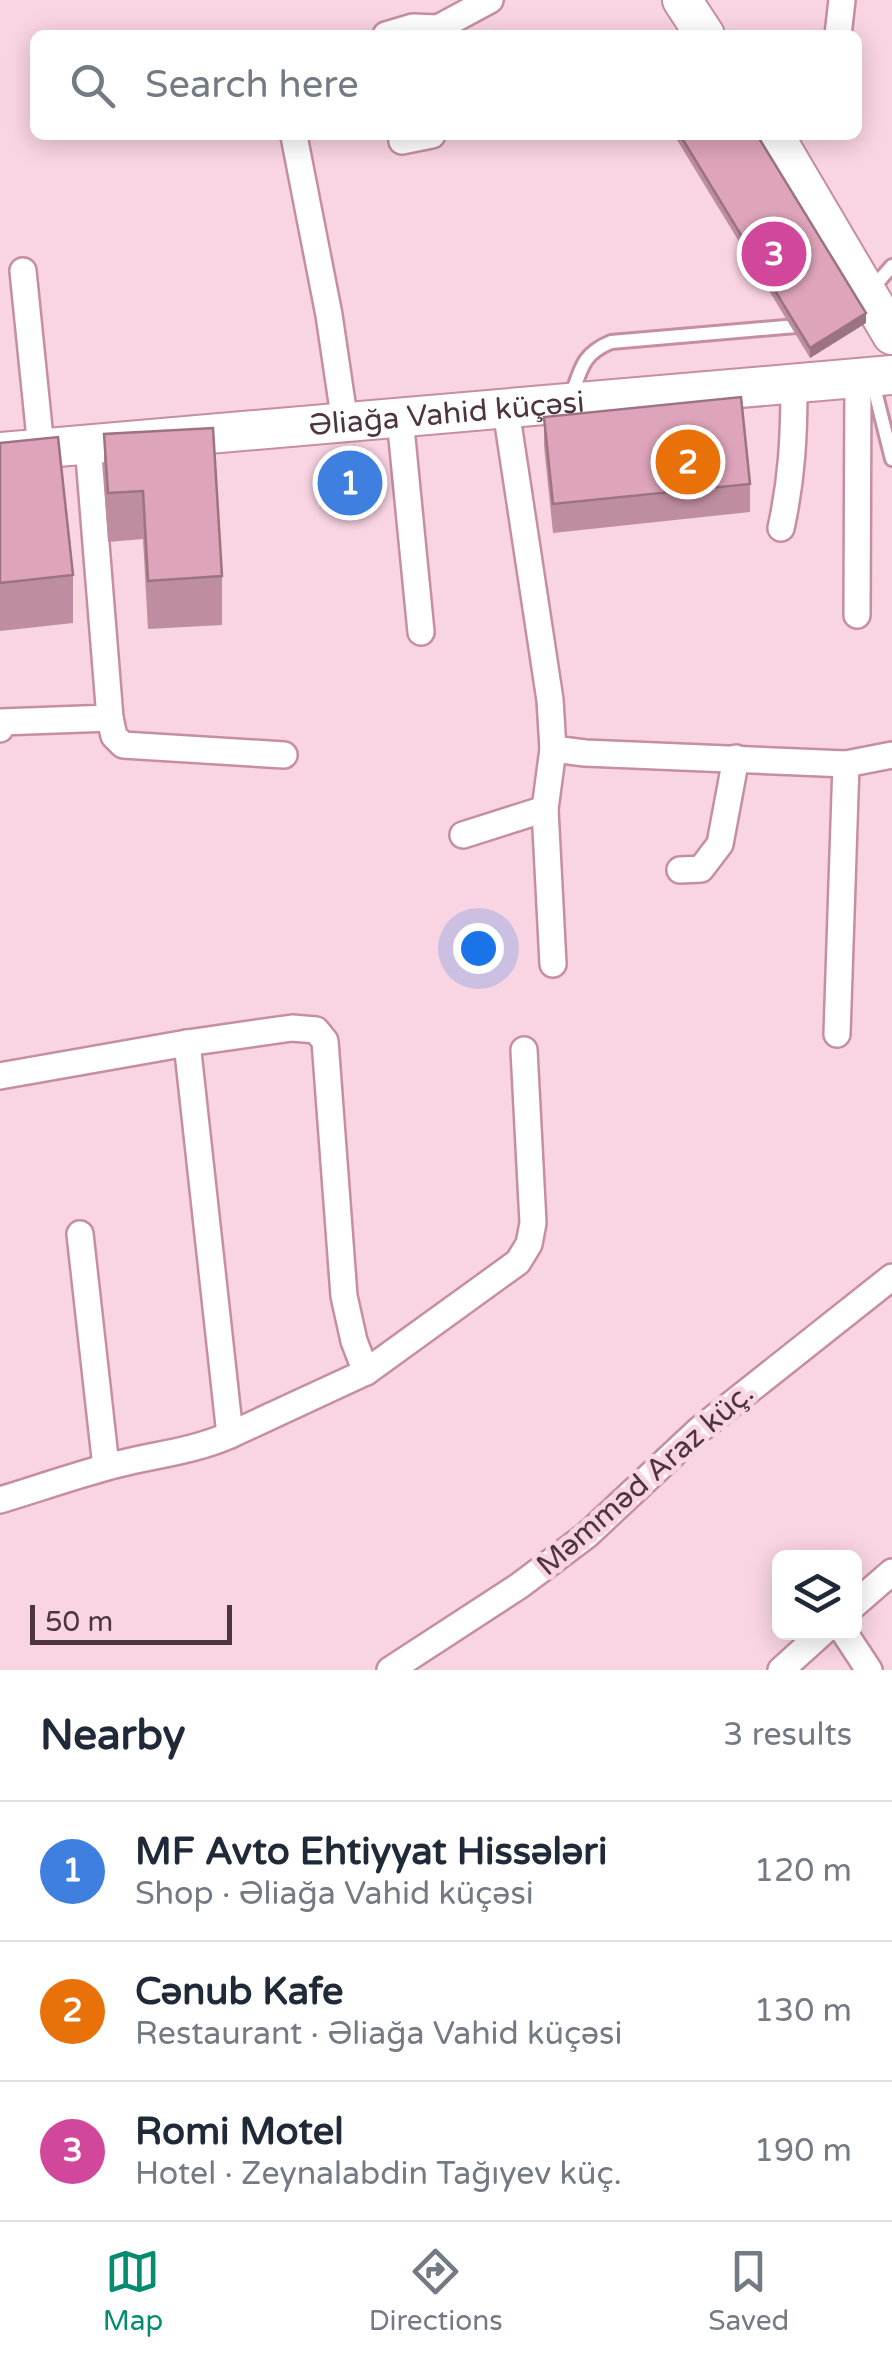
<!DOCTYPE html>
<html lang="en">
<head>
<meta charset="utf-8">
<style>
  body { margin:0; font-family:"Varela Round",sans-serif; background:#f2f2f3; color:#1f2937 }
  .controls { position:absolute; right:30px; bottom:30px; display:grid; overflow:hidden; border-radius:15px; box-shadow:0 5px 25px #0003 }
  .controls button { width:90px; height:90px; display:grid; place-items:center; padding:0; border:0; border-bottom:2px solid #e0e1e3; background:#fff; color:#1f2937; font:50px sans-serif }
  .scale { position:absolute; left:30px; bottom:25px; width:202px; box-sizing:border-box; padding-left:10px; border:5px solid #4d353f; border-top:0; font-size:28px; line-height:35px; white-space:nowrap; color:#4d353f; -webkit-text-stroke:8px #f9d4e2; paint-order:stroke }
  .you { position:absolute; left:478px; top:948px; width:35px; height:35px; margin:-25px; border:8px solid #fff; border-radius:50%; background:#1a73e8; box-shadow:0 0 0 15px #1a73e833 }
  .badge { display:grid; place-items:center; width:65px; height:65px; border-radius:50%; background:#048b70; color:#fff; font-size:32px; font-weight:700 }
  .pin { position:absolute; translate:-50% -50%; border:5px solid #fff; box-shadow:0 2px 10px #0006 }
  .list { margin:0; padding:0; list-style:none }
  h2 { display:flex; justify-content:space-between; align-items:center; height:130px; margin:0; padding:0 40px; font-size:42px }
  h2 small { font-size:32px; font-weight:400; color:#747a83 }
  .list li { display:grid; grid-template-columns:65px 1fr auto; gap:30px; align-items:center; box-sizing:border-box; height:140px; padding:0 40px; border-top:2px solid #e0e1e3 }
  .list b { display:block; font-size:38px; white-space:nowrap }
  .list p { margin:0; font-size:32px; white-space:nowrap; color:#747a83 }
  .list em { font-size:32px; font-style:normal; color:#747a83 }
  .icon { flex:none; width:55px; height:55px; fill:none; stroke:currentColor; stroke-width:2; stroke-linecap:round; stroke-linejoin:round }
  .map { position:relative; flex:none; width:892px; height:1670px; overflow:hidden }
  .search { position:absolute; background:#fff; box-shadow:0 5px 25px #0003; left:30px; right:30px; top:30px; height:110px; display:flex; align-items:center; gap:25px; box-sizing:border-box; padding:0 35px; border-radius:15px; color:#747a83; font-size:38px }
  .sheet { height:550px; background:#fff }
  nav { display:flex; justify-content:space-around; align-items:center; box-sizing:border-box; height:140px; border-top:2px solid #e0e1e3; background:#fff; font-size:28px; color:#747a83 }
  nav a { display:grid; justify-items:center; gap:5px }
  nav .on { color:#048b70 }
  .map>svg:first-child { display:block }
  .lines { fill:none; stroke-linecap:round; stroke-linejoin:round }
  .lane-casing { stroke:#c68ea4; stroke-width:18 }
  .street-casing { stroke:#c68ea4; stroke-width:30 }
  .secondary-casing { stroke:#c68ea4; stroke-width:42 }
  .lane { stroke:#fff; stroke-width:12 }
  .street { stroke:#fff; stroke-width:25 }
  .secondary { stroke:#fff; stroke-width:38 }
  .wall { fill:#bf8da1 }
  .shaded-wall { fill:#9b7383 }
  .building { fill:#dea4bb; stroke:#9b7383; stroke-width:2.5 }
  .labels { text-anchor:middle; stroke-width:10; stroke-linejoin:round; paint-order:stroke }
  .street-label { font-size:30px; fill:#4d353f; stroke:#f9d4e2 }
</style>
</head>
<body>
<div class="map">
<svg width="892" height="1670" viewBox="0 0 892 1670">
  <rect width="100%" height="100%" fill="#f9d4e2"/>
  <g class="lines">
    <g class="lane-casing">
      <g id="lane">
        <polyline points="870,291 892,266"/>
        <polyline points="872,379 892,459"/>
        <path d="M571 397C581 369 582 354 611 342L808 325"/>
      </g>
    </g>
    <g class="street-casing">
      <g id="street">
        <polyline points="386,35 413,27 438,28 490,0"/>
        <polyline points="838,35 842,0"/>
        <polyline points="294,136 329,315 345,423"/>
        <polyline points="402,141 432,135"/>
        <polyline points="23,271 41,448"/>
        <polyline points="506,410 550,700 553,749 585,753 846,764 892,755"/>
        <polyline points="400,418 421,632"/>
        <path d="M781 528C792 479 794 435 794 385"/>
        <polyline points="857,615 858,378"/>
        <polyline points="110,718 114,736 123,745 284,755"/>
        <polyline points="0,729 1,722 110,718 88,444"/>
        <polyline points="463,835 545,809"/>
        <polyline points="680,870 701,869 720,844 736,758"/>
        <polyline points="553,964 545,809 553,749"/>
        <polyline points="837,1034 846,764"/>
        <polyline points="187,1043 230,1435"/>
        <polyline points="0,1076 187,1043 292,1028 316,1030 325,1041 344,1296 354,1341 366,1372"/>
        <polyline points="80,1234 106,1467"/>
        <path d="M0 1500C36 1489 71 1477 107 1467 149 1455 189 1453 230 1435L366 1372 518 1262 529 1244 533 1223 524 1050"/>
        <polyline points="854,1605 892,1572"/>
        <polyline points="844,1632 869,1670"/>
        <polyline points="390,1670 519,1586 587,1535 699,1430 892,1277"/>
        <polyline points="781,1670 823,1632"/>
      </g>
    </g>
    <g class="secondary-casing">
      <g id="secondary">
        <polyline points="682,0 705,35"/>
        <polyline points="774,135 892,335"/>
        <path id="s1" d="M0 452 892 375"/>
      </g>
    </g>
    <use href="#lane" class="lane"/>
    <use href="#street" class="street"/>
    <use href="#secondary" class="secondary"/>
  </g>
  <g class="wall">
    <polygon points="674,135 757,135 866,323 810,358"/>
    <polygon points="544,417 750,484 750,512 553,533 544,446"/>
    <polygon points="104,434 222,576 222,625 148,629 143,539 108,542 104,483"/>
    <polygon points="0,443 73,575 73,623 0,631"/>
  </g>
  <polygon class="shaded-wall" points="866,313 866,323 810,358 810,348"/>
  <g class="building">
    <polygon points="680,135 757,135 866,313 810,348"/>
    <polygon points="741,397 750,484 553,504 544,417"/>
    <polygon points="213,428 222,576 148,581 143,491 108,493 104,434"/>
    <polygon points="58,437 73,575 0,583 0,443"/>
  </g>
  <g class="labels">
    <g class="street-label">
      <text dy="10" stroke="none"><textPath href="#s1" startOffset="448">Əliağa Vahid küçəsi</textPath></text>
      <text transform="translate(645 1479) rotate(-41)" y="10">Məmməd Araz küç.</text>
    </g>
  </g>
</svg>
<div class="controls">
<button><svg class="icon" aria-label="layers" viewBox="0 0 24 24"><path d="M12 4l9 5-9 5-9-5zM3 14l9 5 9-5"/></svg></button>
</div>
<div class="scale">50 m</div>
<div class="you"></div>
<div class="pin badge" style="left:350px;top:483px;background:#3f7fe0">1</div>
<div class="pin badge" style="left:688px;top:462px;background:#e8710a">2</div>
<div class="pin badge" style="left:774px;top:254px;background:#d1479c">3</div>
<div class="search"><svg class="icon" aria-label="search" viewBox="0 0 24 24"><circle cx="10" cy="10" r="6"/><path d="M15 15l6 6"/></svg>Search here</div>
</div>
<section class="sheet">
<h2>Nearby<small>3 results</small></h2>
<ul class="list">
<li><span class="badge" style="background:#3f7fe0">1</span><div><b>MF Avto Ehtiyyat Hissələri</b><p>Shop · Əliağa Vahid küçəsi</p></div><em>120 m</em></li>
<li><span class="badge" style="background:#e8710a">2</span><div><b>Cənub Kafe</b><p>Restaurant · Əliağa Vahid küçəsi</p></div><em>130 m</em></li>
<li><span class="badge" style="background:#d1479c">3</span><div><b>Romi Motel</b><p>Hotel · Zeynalabdin Tağıyev küç.</p></div><em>190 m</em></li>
</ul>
</section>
<nav>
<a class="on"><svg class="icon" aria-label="map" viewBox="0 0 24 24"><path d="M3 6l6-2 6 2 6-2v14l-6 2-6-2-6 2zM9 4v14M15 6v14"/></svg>Map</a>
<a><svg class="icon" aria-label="directions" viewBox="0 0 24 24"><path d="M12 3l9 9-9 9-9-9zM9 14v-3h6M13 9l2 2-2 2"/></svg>Directions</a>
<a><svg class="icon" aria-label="saved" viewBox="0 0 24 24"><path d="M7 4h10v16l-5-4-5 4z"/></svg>Saved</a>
</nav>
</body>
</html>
